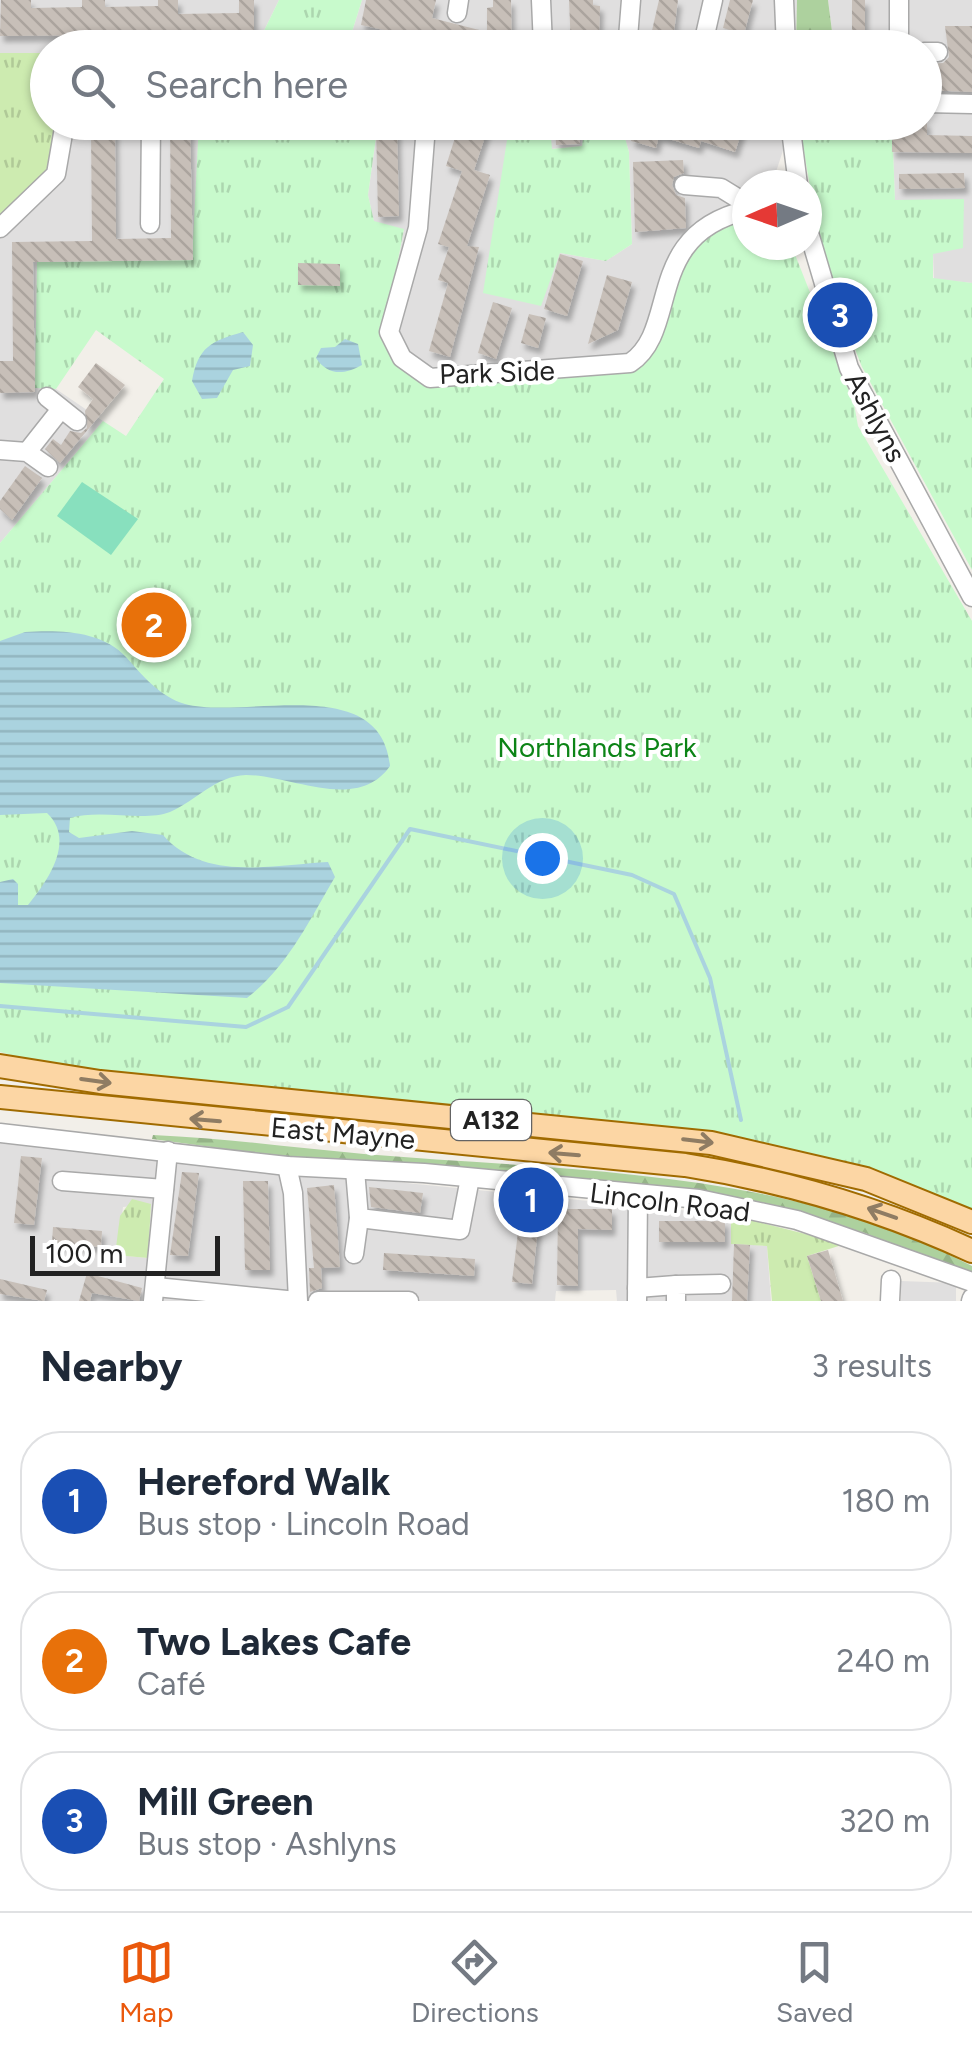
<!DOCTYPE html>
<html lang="en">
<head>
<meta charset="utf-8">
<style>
  body { margin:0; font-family:Figtree,sans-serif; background:#f6f6f7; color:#1f2937 }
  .compass { position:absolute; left:732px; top:170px; width:90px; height:90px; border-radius:50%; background:#fff; box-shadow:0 2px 8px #0004; rotate:268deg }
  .scale { position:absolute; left:30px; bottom:25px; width:190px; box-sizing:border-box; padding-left:10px; border:5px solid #222; border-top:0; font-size:28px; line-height:35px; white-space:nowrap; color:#222; -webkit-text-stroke:8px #fff; paint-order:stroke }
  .you { position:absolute; left:542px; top:858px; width:35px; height:35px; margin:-25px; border:8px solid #fff; border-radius:50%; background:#1a73e8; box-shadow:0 0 0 15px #1a73e833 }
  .badge { display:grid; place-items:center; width:65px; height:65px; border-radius:50%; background:#ea580c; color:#fff; font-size:32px; font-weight:700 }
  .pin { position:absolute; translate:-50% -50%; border:5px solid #fff; box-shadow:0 2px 10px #0006 }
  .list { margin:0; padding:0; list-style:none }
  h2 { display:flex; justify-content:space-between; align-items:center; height:130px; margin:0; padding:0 40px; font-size:42px }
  h2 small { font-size:32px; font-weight:400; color:#747a83 }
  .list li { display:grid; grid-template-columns:65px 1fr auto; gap:30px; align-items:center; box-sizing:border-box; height:140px; margin:0 20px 20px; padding:0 20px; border:2px solid #e0e1e3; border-radius:40px }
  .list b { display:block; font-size:38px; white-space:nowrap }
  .list p { margin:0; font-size:32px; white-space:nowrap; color:#747a83 }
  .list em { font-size:32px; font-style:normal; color:#747a83 }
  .icon { flex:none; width:55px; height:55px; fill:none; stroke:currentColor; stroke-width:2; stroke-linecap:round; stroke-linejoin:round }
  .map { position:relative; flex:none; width:972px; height:1301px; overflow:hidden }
  .search { position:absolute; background:#fff; box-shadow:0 2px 8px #0004; left:30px; right:30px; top:30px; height:110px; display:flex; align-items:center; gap:25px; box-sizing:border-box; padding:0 35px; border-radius:55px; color:#747a83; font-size:38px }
  .sheet { height:610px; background:#fff }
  nav { display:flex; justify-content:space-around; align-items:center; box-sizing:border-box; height:140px; border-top:2px solid #e0e1e3; background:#fff; font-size:28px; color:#747a83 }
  nav a { display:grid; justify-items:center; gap:5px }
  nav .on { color:#ea580c }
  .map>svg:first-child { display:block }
  .residential { fill:#e0dfdf; fill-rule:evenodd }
  .grass { fill:url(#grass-tufts) }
  .forest { fill:url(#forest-firs) }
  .park { fill:url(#park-tufts) }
  .pitch { fill:#88e0be }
  .water { fill:url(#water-rules) }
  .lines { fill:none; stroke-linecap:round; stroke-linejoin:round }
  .stream { stroke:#aad3df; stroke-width:4 }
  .building { fill:url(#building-back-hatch); filter:url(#shadow) }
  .minor-casing { stroke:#a9a9a9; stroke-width:21 }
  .major-casing { stroke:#a06b00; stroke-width:26 }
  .minor { stroke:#fff; stroke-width:18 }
  .major { stroke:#fcd6a4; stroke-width:22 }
  .oneway { stroke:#8f7c63 }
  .labels { text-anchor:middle; stroke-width:8; stroke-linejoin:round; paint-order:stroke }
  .shield { fill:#fff; stroke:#646464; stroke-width:2.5 }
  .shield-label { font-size:25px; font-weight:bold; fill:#222 }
  .street-label { font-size:28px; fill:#222; stroke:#fff }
  .park-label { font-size:28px; fill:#0c8416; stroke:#fff }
</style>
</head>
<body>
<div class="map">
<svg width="972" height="1301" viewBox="0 0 972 1301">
  <defs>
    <pattern id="grass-tufts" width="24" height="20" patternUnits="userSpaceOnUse" patternTransform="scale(2.5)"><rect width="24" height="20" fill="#cdebb0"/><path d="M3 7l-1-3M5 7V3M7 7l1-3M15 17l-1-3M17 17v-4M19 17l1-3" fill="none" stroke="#b0c997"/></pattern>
    <pattern id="forest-firs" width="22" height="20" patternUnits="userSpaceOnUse" patternTransform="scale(2.5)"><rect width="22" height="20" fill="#add19e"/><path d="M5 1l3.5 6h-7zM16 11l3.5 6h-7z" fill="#95b388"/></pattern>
    <pattern id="park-tufts" width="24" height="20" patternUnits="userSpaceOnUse" patternTransform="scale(2.5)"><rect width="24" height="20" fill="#c8facc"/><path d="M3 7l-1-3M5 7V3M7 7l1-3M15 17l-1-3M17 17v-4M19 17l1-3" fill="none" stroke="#acd6af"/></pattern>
    <pattern id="water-rules" width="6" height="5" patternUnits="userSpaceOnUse" patternTransform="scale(2.5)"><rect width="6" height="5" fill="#aad3df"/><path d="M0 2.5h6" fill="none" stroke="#92b5bf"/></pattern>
    <pattern id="building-back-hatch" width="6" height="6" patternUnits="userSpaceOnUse" patternTransform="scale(2.5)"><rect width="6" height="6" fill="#c7bfb8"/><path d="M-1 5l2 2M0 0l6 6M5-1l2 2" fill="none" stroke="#aba49e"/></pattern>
    <filter id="shadow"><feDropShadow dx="3.5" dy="6" stdDeviation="2.5" flood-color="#0004"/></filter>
  </defs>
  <rect width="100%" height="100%" fill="#f2efe9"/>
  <g class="residential">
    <polygon points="0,0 279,0 256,47 48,48 47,53 0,53"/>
    <polygon points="362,0 797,0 796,47 388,48 389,40 352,32"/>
    <polygon points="828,0 972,0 972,283 934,279 933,253 895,200 892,123 924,122 924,48 834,47"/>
    <polygon points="62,123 199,123 193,260 37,263 35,388 56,389 103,421 0,543 0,228"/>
    <path d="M378 123H792L774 178 768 185H747V207L652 352 439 383 384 333 404 230 374 222 368 195ZM623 132 629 152 632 244 606 261 560 253 550 138 551 149 582 146Z"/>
    <path d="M0 1143 731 1215V1243L767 1246 771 1301H617L616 1290 556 1291 555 1301H0ZM151 1204 148 1258 116 1255 123 1207Z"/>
    <polygon points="901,1281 956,1283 956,1301 901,1301"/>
  </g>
  <g class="grass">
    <polygon points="0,53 47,53 48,122 62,123 56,174 0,228"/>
    <polygon points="132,1199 151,1204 148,1258 115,1255 120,1216"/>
    <polygon points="731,1215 845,1244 807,1256 821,1301 772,1301 767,1246 731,1244"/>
  </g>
  <g class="forest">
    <polygon points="797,0 828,0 834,47 796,47"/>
    <path d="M153 1135C224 1138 294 1148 364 1154 567 1171 788 1168 972 1266V1276L865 1233 800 1213 337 1164 152 1139Z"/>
  </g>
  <g class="park">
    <polygon points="279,0 362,0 352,32 389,40 388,47 256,47"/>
    <path d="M199 122 378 123 368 195 374 221 404 229 384 333 412 374 634 368C657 318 680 226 747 220V245H786L796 257 854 404 858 426 972 621V1211L807 1154 709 1133 56 1067 0 1052V543L103 421 126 436 164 379 96 330 56 389 35 388 37 262 192 260Z"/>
    <polygon points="799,123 892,123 895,200 964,199 963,248 933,254 933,278 972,283 972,570 862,367 825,273"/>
    <polygon points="584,131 623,131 629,152 632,244 606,261 560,253 541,306 483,293 507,140 551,138 552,149 582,146"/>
  </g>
  <polygon class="pitch" points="82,482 138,519 111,555 57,516"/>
  <g class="water">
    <path d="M243 332 253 345 250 366 233 370 217 398 202 399 192 381C198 347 211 341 243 332Z"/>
    <path d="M345 339 358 344 362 365C344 375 328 376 316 358L321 348 335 347Z"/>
    <path d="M25 632C58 630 101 630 126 657 141 674 160 697 185 704 245 720 381 671 390 766 357 813 291 775 246 775 215 776 196 801 170 812 144 822 101 809 70 818L69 832 79 838 132 831 163 835C204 882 273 865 328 862L335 877C309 921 288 966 247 998L0 983V882L13 879 18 884V905H28C48 881 76 840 47 813L0 815V641Z"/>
  </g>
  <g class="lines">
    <polyline class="stream" points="0,1006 246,1027 288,1007 410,829 632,875 674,894 710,978 741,1120"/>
  </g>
  <g class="building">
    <polygon points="1,0 31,0 31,8 82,7 82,0 105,0 105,7 158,6 158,0 178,0 178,14 239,13 239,0 254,0 254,34 0,36"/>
    <polygon points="366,0 436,0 432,18 487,32 487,8 493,7 493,0 511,0 512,48 442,48 421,41 420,48 395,48 398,33 361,25"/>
    <polygon points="569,0 593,0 593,5 600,6 599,48 571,48"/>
    <polygon points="659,0 678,0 672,48 648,48"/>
    <polygon points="730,0 753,0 744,34 750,36 747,48 726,48 730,30 723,28"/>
    <polygon points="852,0 865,0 865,34 870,34 870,48 856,48 857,35 852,35"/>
    <polygon points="945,26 972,26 972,92 924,90 924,64 943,63 949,57"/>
    <polygon points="170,122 190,122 193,260 33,262 35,392 0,393 0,361 13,361 12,242 92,241 91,130 115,130 116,239 171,238"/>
    <polygon points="460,122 490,122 474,170 490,175 467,246 479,247 450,357 429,351 448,283 438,280 449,247 438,244 462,171 446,166"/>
    <polygon points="555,122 579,122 580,144 556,145"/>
    <polygon points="636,122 745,122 735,152 701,141 699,148 659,136 656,148 631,141"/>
    <polygon points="904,122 927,122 927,135 972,136 972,153 892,152 892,135 904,135"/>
    <polygon points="376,123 397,123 399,216 378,217"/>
    <polygon points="683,160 684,173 674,177 672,185 676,195 685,198 686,228 635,232 633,162"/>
    <polygon points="964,173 965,188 899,189 899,174"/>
    <polygon points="560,254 583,261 567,316 544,309"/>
    <polygon points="298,263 340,264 340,286 298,285"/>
    <polygon points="607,275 632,282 618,330 588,344"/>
    <polygon points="493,302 512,308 496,359 478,353"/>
    <polygon points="529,314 546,318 538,348 521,343"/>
    <polygon points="96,363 125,385 60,463 45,449 53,439 61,445 70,431 81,433 87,428 85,411 93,399 78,387"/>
    <polygon points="25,466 42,478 12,520 0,509 0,501"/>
    <polygon points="162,609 164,638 146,640 144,611"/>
    <polygon points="21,1156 42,1158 34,1225 14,1223"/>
    <polygon points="182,1172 199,1173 188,1256 170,1255"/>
    <polygon points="243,1181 268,1181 270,1270 245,1270"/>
    <polygon points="334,1185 340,1267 321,1268 322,1288 310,1292 309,1268 314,1268 307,1188"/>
    <polygon points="369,1187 423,1193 420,1213 371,1207"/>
    <polygon points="521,1207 540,1210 532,1284 512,1282"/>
    <polygon points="558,1209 612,1209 612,1230 578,1229 578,1286 557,1285"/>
    <rect x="659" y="1221" width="66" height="21"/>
    <polygon points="53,1227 102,1231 101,1247 52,1243"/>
    <polygon points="734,1244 750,1245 747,1301 732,1301"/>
    <polygon points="828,1250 843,1301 821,1301 807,1256"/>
    <polygon points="384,1253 475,1259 474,1276 383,1270"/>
    <polygon points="87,1273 142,1288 139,1301 92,1293 90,1301 79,1301"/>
    <polygon points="0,1279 47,1290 44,1301 0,1294"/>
  </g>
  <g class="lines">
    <g class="minor-casing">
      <g id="minor">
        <polyline points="541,0 543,46"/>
        <polyline points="784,0 786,48"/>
        <polyline points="457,13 459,0"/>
        <polyline points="628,38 631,0"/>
        <polyline points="703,44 713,0"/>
        <polyline points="899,48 899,0"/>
        <polyline points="924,52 938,52"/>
        <polyline points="924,103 972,104"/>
        <polyline points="790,122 798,185"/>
        <path d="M426 126 418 228 389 332 402 358 430 378 630 363C681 329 642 235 747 210"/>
        <polyline points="684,185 721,188 747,204"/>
        <polyline points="150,224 151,122"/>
        <polyline points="807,226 849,368 972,597"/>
        <polyline points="0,228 56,174 65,122"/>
        <polyline points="47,397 77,421"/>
        <polyline points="0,450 27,452 48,467"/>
        <polyline points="27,452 61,409"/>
        <polyline points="0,1133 287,1166 424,1173 699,1199 797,1220 972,1282"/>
        <polyline points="287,1166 293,1193 298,1301"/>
        <polyline points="355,1170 359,1218 460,1230 470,1178"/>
        <polyline points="62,1181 164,1189"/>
        <polyline points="354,1254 359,1218"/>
        <polyline points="156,1287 297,1301"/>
        <polyline points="637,1288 676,1285"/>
        <polyline points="153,1301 168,1151"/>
        <polyline points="318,1301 409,1301"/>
        <polyline points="637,1301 638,1194"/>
        <polyline points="676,1301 676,1285 721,1284"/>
        <polyline points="890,1301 891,1280"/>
        <polyline points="971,1301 972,1298"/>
      </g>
    </g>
    <g class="major-casing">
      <g id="major">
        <polyline points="0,1066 100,1082 711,1143 866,1179 972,1222"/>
        <path d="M0 1097 685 1165C786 1181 879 1208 972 1251"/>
      </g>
    </g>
    <use href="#minor" class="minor"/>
    <use href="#major" class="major"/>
  </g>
  <defs><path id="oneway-shaft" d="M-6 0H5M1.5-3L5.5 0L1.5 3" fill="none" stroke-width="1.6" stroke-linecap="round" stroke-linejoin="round" transform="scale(2.5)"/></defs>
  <g class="oneway">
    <use href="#oneway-shaft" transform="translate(96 1081) rotate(8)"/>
    <use href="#oneway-shaft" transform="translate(205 1120) rotate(-175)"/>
    <use href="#oneway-shaft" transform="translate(698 1141) rotate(7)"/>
    <use href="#oneway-shaft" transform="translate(564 1154) rotate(-175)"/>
    <use href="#oneway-shaft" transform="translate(882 1213) rotate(-161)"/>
  </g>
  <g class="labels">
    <rect class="shield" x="451" y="1100" width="80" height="40" rx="8"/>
    <g class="shield-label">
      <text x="491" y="1129">A132</text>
    </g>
    <g class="street-label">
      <text transform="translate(497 372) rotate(-2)" y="10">Park Side</text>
      <text transform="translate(876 417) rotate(62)" y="10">Ashlyns</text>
      <text transform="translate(343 1133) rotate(5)" y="10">East Mayne</text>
      <text transform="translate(670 1202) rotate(7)" y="10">Lincoln Road</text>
    </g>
    <g class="park-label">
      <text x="597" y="757">Northlands Park</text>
    </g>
  </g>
</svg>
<svg class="compass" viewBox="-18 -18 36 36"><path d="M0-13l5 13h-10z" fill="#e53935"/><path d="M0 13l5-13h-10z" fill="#747a83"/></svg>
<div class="scale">100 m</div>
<div class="you"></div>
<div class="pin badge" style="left:531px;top:1200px;background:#1a4fb4">1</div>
<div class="pin badge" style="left:154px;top:625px;background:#e8710a">2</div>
<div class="pin badge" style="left:840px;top:315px;background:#1a4fb4">3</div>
<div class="search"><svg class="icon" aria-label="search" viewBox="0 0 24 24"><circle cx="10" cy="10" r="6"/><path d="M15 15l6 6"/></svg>Search here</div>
</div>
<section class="sheet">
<h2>Nearby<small>3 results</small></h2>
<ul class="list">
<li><span class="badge" style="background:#1a4fb4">1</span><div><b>Hereford Walk</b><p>Bus stop · Lincoln Road</p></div><em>180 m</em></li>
<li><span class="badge" style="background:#e8710a">2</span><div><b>Two Lakes Cafe</b><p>Café</p></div><em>240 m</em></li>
<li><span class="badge" style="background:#1a4fb4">3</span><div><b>Mill Green</b><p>Bus stop · Ashlyns</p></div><em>320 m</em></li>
</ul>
</section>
<nav>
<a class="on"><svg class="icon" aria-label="map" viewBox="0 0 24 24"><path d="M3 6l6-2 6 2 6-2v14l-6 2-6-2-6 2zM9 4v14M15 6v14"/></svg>Map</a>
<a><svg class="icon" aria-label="directions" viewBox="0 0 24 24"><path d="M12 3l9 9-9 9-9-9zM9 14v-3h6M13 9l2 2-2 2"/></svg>Directions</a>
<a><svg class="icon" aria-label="saved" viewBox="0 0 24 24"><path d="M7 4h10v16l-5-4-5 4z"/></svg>Saved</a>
</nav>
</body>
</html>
